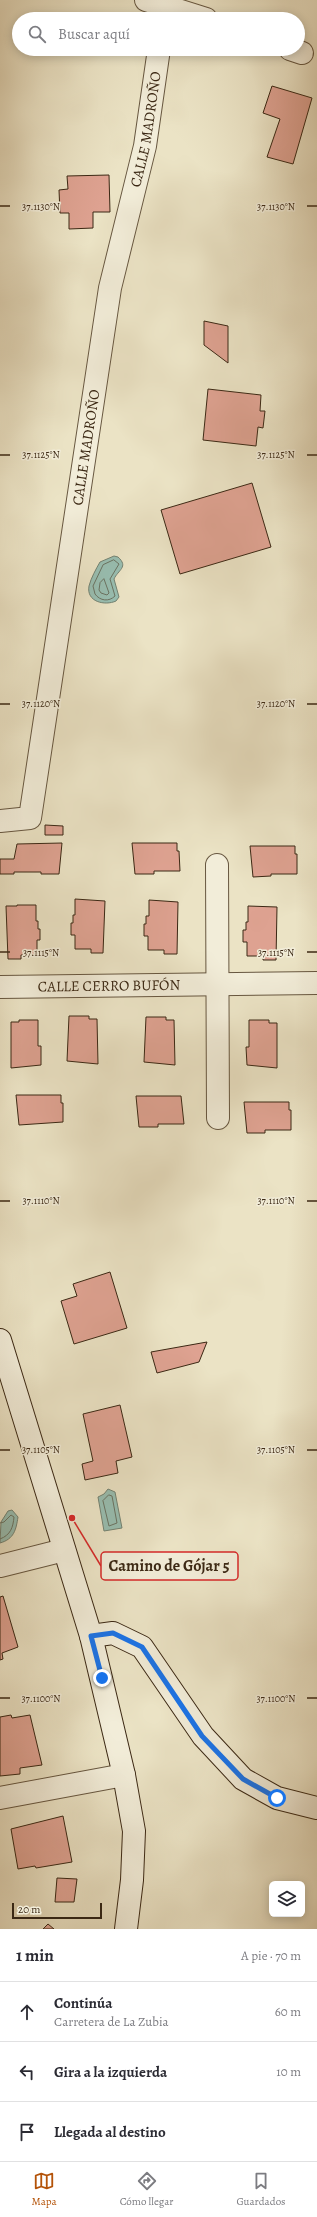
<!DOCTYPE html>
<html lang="es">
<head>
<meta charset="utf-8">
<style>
  body { margin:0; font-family:Alegreya,serif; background:#f2f2f3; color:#2b2b33 }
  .controls { position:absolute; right:12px; bottom:12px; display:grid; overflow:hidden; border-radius:6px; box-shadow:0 2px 10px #0003 }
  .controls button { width:36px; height:36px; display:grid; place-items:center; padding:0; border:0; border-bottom:1px solid #e1e1e2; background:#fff; color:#2b2b33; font:20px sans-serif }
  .scale { position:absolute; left:12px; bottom:10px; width:90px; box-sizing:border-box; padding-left:4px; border:2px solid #3b2814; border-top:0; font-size:11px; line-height:14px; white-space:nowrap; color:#3b2814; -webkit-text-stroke:3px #f2edd9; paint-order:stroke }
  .stop { position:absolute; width:12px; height:12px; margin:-9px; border:3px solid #1a73e8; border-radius:50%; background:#fff }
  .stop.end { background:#1a73e8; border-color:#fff; box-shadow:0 1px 4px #0008 }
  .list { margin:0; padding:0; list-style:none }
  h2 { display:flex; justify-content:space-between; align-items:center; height:52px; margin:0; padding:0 16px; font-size:17px }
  h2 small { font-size:13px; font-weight:400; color:#7c7c81 }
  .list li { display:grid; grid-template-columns:26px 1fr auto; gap:12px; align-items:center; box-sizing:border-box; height:60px; padding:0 16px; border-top:1px solid #e1e1e2 }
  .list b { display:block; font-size:15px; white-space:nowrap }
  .list p { margin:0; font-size:13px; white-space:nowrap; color:#7c7c81 }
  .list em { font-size:13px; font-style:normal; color:#7c7c81 }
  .icon { flex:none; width:22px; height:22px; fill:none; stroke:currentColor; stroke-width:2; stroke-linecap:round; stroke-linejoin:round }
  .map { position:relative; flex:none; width:317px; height:1929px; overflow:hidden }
  .search { position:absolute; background:#fff; box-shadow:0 2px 10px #0003; left:12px; right:12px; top:12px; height:44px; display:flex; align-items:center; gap:10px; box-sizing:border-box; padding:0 14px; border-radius:22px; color:#7c7c81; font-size:15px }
  .sheet { height:232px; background:#fff }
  nav { display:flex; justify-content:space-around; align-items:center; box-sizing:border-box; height:56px; border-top:1px solid #e1e1e2; background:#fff; font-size:11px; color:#7c7c81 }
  nav a { display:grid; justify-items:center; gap:2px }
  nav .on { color:#b45309 }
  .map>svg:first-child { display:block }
  .water { fill:#98beb1; stroke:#738272 }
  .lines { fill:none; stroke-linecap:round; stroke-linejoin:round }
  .shore { stroke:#6a7362; stroke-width:1 }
  .building { fill:#dea291; stroke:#3b2814 }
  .street-casing { stroke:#675740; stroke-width:24 }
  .secondary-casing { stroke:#3b2814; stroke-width:24 }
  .street { stroke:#f2edd9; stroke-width:22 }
  .secondary { stroke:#f2edd9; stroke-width:22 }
  .route { stroke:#1a73e8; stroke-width:5 }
  .ticks { fill:none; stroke:#3b2814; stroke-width:1.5 }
  .labels { text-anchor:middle; stroke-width:3; stroke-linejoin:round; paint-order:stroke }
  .street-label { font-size:15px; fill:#3b2814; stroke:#f2edd9 }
  .ticks-label { font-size:10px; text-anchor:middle; fill:#3b2814; stroke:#f2edd9; stroke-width:3; stroke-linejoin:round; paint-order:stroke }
  .leader { fill:none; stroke:#d62828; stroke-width:1.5 }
  .callout-dot { fill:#d62828; stroke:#f2edd9; stroke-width:1.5 }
  .callout { fill:#f2edd9; stroke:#d62828; stroke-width:1.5 }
  .callout-label { font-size:16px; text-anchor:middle; font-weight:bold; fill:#3b2814 }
</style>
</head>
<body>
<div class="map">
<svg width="317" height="1929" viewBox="0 0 317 1929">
  <rect width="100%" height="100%" fill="#ebe3c5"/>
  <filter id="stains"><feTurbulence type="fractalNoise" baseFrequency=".005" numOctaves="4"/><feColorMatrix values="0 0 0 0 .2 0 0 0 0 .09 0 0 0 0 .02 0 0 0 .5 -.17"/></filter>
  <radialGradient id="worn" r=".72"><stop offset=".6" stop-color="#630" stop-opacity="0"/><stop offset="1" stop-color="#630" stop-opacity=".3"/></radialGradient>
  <g class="water">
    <path d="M114 556 118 557C129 567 118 570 114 579L119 597 116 601C105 606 86 602 89 586 91 578 96 569 100 562Z"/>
    <polygon points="108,1489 115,1492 122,1528 104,1531 98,1497 104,1494"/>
    <path d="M12 1510 18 1517C16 1530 14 1539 0 1543L1 1522 8 1511Z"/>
  </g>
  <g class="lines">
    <g class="shore">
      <path d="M114 560 119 564 110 579 115 596C109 602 100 601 95 594L93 586 103 565Z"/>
      <polygon points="104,579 109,593 107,595 101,593 99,590 100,583"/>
      <polygon points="109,1495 112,1496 117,1523 109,1526 103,1501"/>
      <path d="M0 1523 4 1522 11 1515 14 1517C13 1527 11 1535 0 1539"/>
    </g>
  </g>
  <g class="building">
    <polygon points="272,86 312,98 293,164 267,157 280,119 263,113"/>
    <polygon points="109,175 110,212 93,212 93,228 69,229 69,213 60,213 59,190 68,189 67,176"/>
    <polygon points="204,321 228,326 228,363 204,345"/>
    <polygon points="208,389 261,395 260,411 265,411 263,428 258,427 256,446 203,440"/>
    <polygon points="252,483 271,547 180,574 161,510"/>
    <polygon points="45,825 63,826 63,835 45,835"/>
    <polygon points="62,843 59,874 41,874 41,872 14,872 14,874 0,874 0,859 14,859 17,844"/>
    <polygon points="132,843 177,843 177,851 179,851 180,871 154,871 154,874 135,874"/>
    <polygon points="250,846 295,846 295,854 297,854 297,874 271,874 271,876 253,877"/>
    <polygon points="75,899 105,901 103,953 91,953 91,949 75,949 75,935 71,935 71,923 73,923 73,915 75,915"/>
    <polygon points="149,900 178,902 177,954 164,954 164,950 148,950 148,936 144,936 144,924 146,924 146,916 149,916"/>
    <polygon points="17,905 36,905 36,921 38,921 38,929 40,929 40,940 37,940 37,955 21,955 21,959 8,959 6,906 17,906"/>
    <polygon points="248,906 277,907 276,960 263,960 263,956 247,956 247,942 243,942 243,930 246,930 246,922 248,922"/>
    <polygon points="69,1016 89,1016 89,1019 97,1019 98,1064 67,1061"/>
    <polygon points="146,1017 166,1017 166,1020 174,1020 175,1065 144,1062"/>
    <polygon points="19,1020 38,1020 38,1046 41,1046 41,1065 11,1068 11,1022 19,1022"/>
    <polygon points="249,1020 269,1020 269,1023 277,1023 277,1068 247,1065 246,1047 249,1047"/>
    <polygon points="16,1095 61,1095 61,1103 63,1103 63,1122 19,1125"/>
    <polygon points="136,1096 181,1096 184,1124 158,1124 158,1127 139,1127"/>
    <polygon points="244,1102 289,1102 289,1110 291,1110 291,1130 265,1130 265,1133 247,1133"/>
    <polygon points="110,1272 127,1328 74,1344 61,1301 77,1296 73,1284"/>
    <polygon points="207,1342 199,1362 157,1373 151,1352"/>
    <polygon points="120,1405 132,1457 116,1461 118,1473 85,1480 82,1464 93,1461 83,1414"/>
    <polygon points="3,1596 18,1647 2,1653 3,1659 0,1660 0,1597"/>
    <polygon points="11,1715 12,1718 30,1715 42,1765 20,1768 20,1774 0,1776 0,1717"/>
    <polygon points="63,1816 72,1862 36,1868 35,1866 18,1869 11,1829"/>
    <polygon points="57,1878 77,1879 74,1902 55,1902"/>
    <polygon points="48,1924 54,1929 43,1929"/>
  </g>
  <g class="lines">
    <g class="street-casing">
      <g id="street">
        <polyline points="146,0 206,19"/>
        <polyline points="290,49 302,53"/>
        <path id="s1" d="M0 821 30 818 110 288 145 146 159 49"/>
        <polyline points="217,865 218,1118"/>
        <path id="s2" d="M0 987 317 983"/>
        <polyline points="0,1566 64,1550"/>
        <polyline points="0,1798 124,1775"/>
      </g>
    </g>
    <g class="secondary-casing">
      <g id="secondary">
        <polyline points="0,1340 91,1636 124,1775 134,1831 132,1880 126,1929"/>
        <polyline points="91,1636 113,1633 142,1647 203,1736 243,1779 277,1798 317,1808"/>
      </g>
    </g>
    <use href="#street" class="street"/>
    <use href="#secondary" class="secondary"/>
  </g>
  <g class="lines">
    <polyline class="route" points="102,1678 91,1636 113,1633 142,1647 202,1736 243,1779 277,1798"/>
  </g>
  <path class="ticks" d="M0 206H10M307 206H317M0 455H10M307 455H317M0 704H10M307 704H317M0 952H10M307 952H317M0 1201H10M307 1201H317M0 1450H10M307 1450H317M0 1698H10M307 1698H317"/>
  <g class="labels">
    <g class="street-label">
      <text dy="5" stroke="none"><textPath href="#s1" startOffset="729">CALLE MADROÑO</textPath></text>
      <text dy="5" stroke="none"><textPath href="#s1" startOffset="405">CALLE MADROÑO</textPath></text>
      <text dy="5" stroke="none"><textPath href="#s2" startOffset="109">CALLE CERRO BUFÓN</textPath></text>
    </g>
  </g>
  <g class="ticks-label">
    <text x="41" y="210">37.1130°N</text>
    <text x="276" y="210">37.1130°N</text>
    <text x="41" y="458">37.1125°N</text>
    <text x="276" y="458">37.1125°N</text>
    <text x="41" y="707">37.1120°N</text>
    <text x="276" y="707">37.1120°N</text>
    <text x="41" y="956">37.1115°N</text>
    <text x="276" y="956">37.1115°N</text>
    <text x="41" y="1204">37.1110°N</text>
    <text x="276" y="1204">37.1110°N</text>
    <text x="41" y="1453">37.1105°N</text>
    <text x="276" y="1453">37.1105°N</text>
    <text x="41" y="1702">37.1100°N</text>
    <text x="276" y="1702">37.1100°N</text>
  </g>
  <path class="leader" d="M72 1518L101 1566"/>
  <circle class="callout-dot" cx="72" cy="1518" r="4"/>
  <rect class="callout" x="101" y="1552" width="137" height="28" rx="4"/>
  <g class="callout-label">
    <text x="169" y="1571">Camino de Gójar 5</text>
  </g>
  <rect width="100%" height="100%" filter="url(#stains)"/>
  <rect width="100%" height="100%" fill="url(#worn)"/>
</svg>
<div class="controls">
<button><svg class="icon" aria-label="layers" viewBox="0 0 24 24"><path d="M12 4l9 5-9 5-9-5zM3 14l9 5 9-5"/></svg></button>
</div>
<div class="scale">20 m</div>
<div class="stop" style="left:277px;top:1798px"></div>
<div class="stop end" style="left:102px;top:1678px"></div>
<div class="search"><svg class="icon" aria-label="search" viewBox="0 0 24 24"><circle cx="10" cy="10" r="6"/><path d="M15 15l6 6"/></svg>Buscar aquí</div>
</div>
<section class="sheet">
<h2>1 min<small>A pie · 70 m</small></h2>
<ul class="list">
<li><svg class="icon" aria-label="ahead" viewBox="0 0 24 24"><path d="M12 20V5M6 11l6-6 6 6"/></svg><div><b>Continúa</b><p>Carretera de La Zubia</p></div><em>60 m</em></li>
<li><svg class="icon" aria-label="left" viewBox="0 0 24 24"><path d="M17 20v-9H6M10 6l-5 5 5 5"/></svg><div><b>Gira a la izquierda</b></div><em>10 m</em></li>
<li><svg class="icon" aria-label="arrive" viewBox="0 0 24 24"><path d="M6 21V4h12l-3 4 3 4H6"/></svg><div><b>Llegada al destino</b></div></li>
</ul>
</section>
<nav>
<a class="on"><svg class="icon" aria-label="map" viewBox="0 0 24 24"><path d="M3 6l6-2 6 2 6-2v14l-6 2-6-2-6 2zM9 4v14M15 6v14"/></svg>Mapa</a>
<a><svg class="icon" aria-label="directions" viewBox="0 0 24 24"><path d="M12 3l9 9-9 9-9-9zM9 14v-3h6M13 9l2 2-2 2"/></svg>Cómo llegar</a>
<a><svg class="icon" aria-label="saved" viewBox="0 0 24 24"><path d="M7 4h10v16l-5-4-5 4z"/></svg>Guardados</a>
</nav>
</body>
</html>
